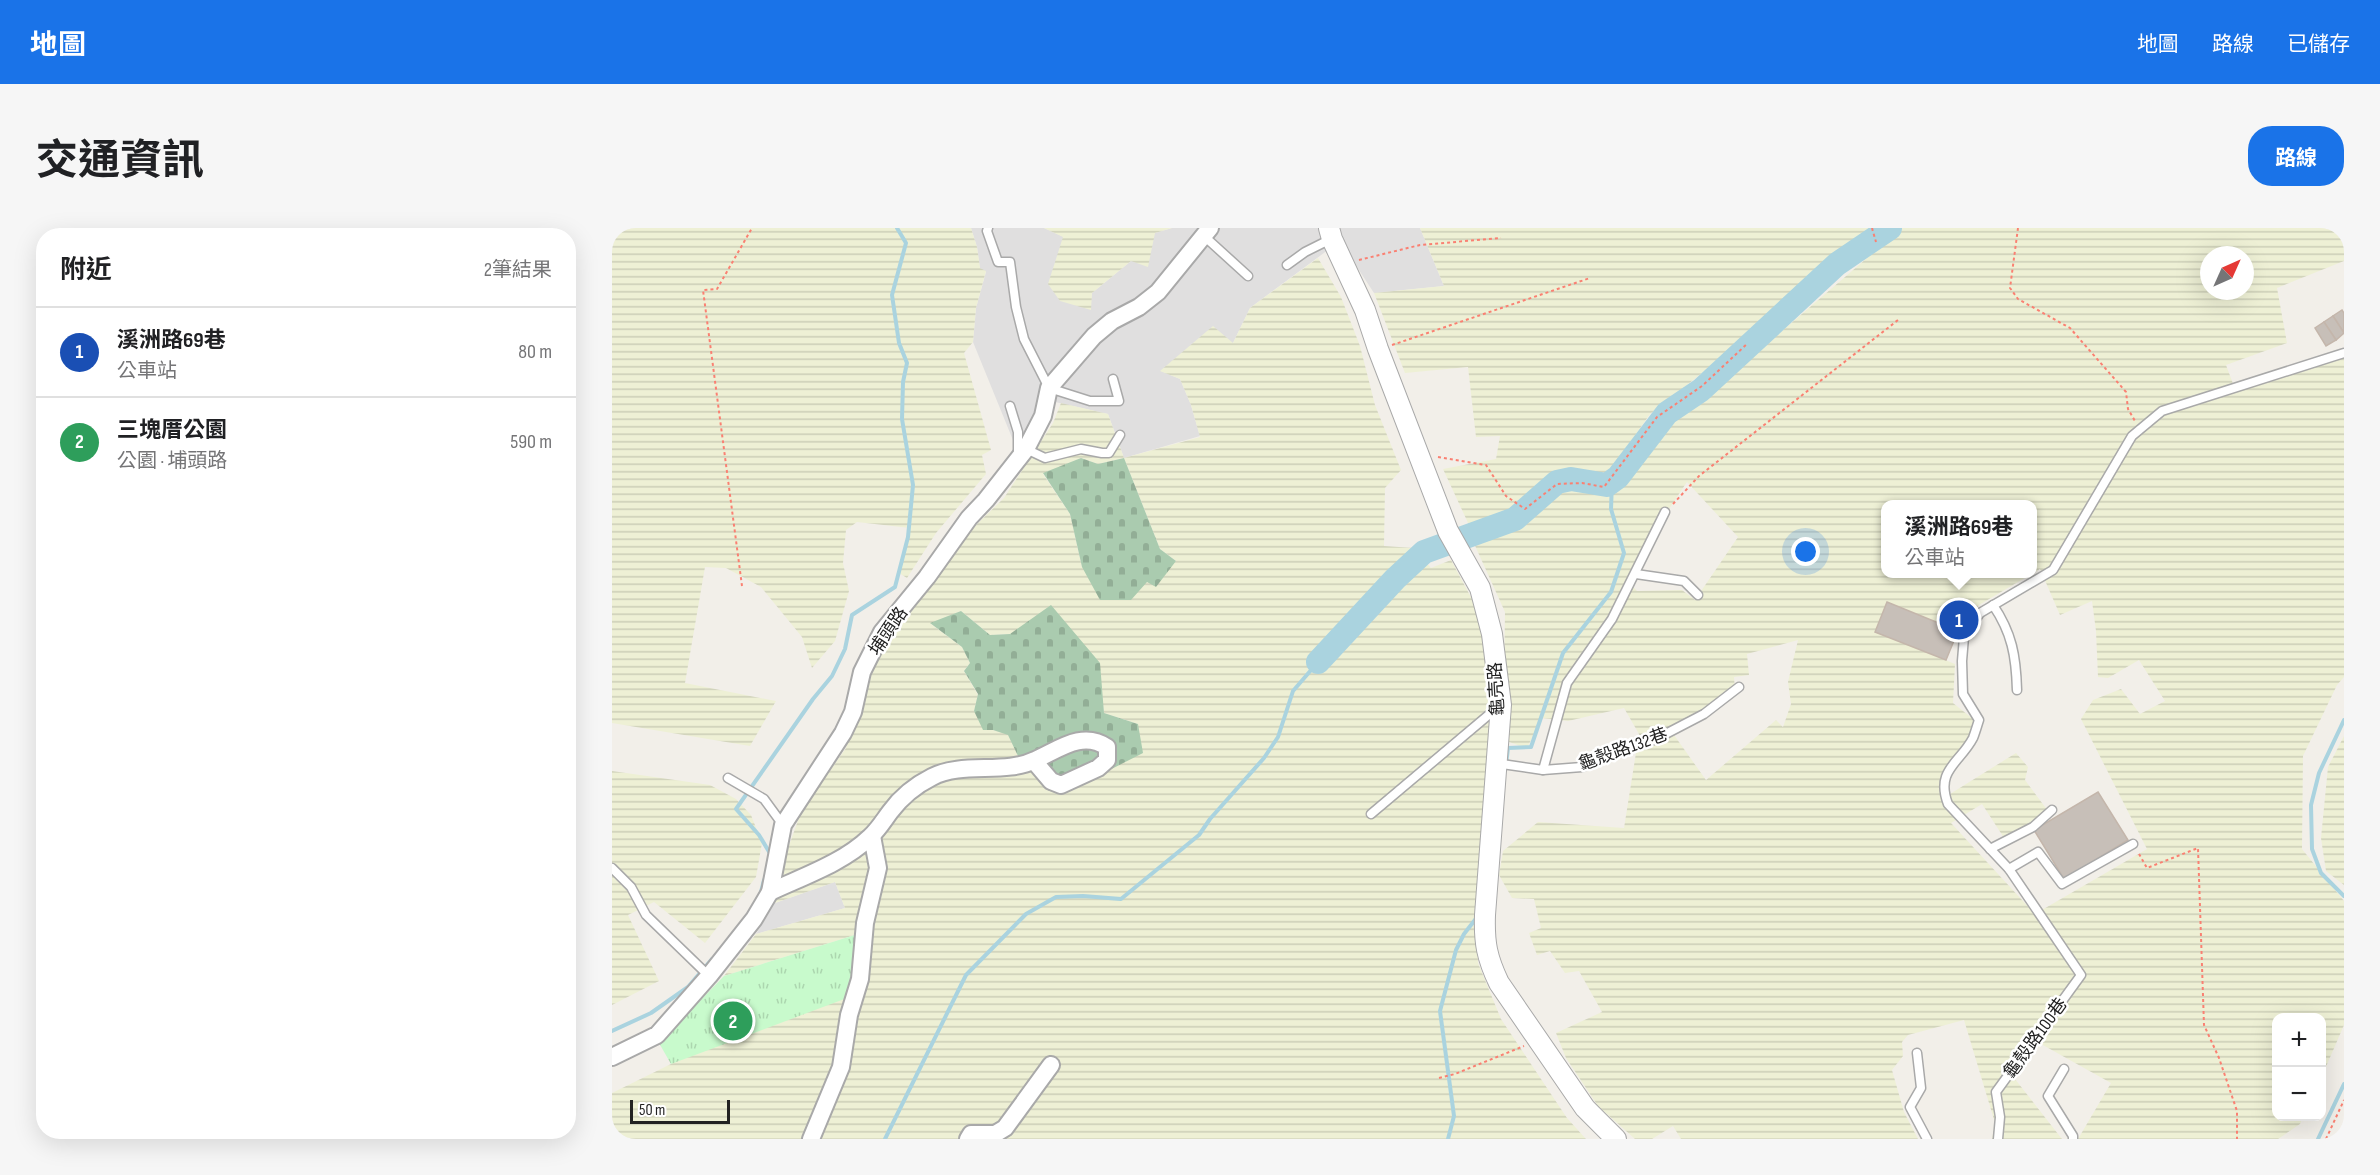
<!DOCTYPE html>
<html lang="zh-TW">
<head>
<meta charset="utf-8">
<style>
  body { margin:0; font-family:"Sofia Sans Condensed","Noto Sans TC",sans-serif; background:#f6f6f6; color:#202124 }
  .controls { position:absolute; right:18px; bottom:18px; display:grid; overflow:hidden; border-radius:12px; box-shadow:0 6px 24px #0002 }
  .controls button { width:54px; height:54px; display:grid; place-items:center; padding:0; border:0; border-bottom:2px solid #e0e0e0; background:#fff; color:#202124; font:30px sans-serif }
  .compass { position:absolute; left:1588px; top:18px; width:54px; height:54px; border-radius:50%; background:#fff; box-shadow:0 6px 24px #0002; rotate:45deg }
  .scale { position:absolute; left:18px; bottom:15px; width:100px; box-sizing:border-box; padding-left:6px; border:3px solid #222; border-top:0; font-size:16px; line-height:21px; white-space:nowrap; color:#222; -webkit-text-stroke:4px #fff; paint-order:stroke }
  .you { position:absolute; left:1194px; top:324px; width:21px; height:21px; margin:-15px; border:4px solid #fff; border-radius:50%; background:#1a73e8; box-shadow:0 0 0 9px #1a73e833 }
  .badge { display:grid; place-items:center; width:39px; height:39px; border-radius:50%; background:#1a73e8; color:#fff; font-size:20px; font-weight:700 }
  .pin { position:absolute; translate:-50% -50%; border:3px solid #fff; box-shadow:0 2px 6px #0006 }
  .popup { position:absolute; left:1269px; top:272px; width:156px; height:78px; box-sizing:border-box; display:grid; place-content:center; border-radius:12px; background:#fff; filter:drop-shadow(0 2px 4px #0005); font-size:20px; white-space:nowrap; color:#757577 }
  .popup b { font-size:22px; color:#202124 }
  .popup::after { content:''; position:absolute; left:50%; top:100%; margin-left:-12px; border:12px solid transparent; border-top-color:#fff }
  .list { margin:0; padding:0; list-style:none }
  h2 { display:flex; justify-content:space-between; align-items:center; height:78px; margin:0; padding:0 24px; font-size:26px }
  h2 small { font-size:20px; font-weight:400; color:#757577 }
  .list li { display:grid; grid-template-columns:39px 1fr auto; gap:18px; align-items:center; box-sizing:border-box; height:90px; padding:0 24px; border-top:2px solid #e0e0e0 }
  .list b { display:block; font-size:22px; white-space:nowrap }
  .list p { margin:0; font-size:20px; white-space:nowrap; color:#757577 }
  .list em { font-size:20px; font-style:normal; color:#757577 }
  .map { position:relative; flex:none; width:1732px; height:911px; overflow:hidden; border-radius:24px }
  header { display:flex; align-items:center; gap:36px; box-sizing:border-box; height:84px; padding:0 30px; background:#1a73e8; color:#fff }
  header strong { font-size:28px }
  nav { display:flex; gap:33px; margin-inline-start:auto; font-size:21px }
  .intro { display:flex; align-items:center; justify-content:space-between; box-sizing:border-box; height:144px; padding:0 36px }
  h1 { margin:0; font-size:42px }
  .button { padding:15px 27px; border-radius:24px; background:#1a73e8; color:#fff; font-size:21px; font-weight:700 }
  main { display:flex; gap:36px; padding:0 36px }
  aside { flex:1; background:#fff; border-radius:24px; box-shadow:0 6px 24px #0002 }
  .map>svg:first-child { display:block }
  .residential { fill:#e0dfdf }
  .farmland { fill:url(#farmland-rules); fill-rule:evenodd }
  .cemetery { fill:url(#cemetery-stones) }
  .park { fill:url(#park-tufts) }
  .lines { fill:none; stroke-linecap:round; stroke-linejoin:round }
  .stream { stroke:#aad3df; stroke-width:4 }
  .river { stroke:#aad3df; stroke-width:24 }
  .building { fill:#c7bfb8; stroke:#c4b6ab; stroke-width:1.5 }
  .service-casing { stroke:#a9a9a9; stroke-width:11 }
  .minor-casing { stroke:#a9a9a9; stroke-width:20 }
  .tertiary-casing { stroke:#a9a9a9; stroke-width:22 }
  .path { stroke:#fa8072; stroke-width:2; stroke-dasharray:3 3; stroke-linecap:butt }
  .service { stroke:#fff; stroke-width:8 }
  .minor { stroke:#fff; stroke-width:16 }
  .tertiary { stroke:#fff; stroke-width:20 }
  .labels { text-anchor:middle; stroke-width:5; stroke-linejoin:round; paint-order:stroke }
  .street-label { font-size:18px; fill:#222; stroke:#fff }
</style>
</head>
<body>
<header>
<strong>地圖</strong>
<nav><a>地圖</a><a>路線</a><a>已儲存</a></nav>
</header>
<div class="intro"><h1>交通資訊</h1><a class="button">路線</a></div>
<main>
<aside>
<h2>附近<small>2筆結果</small></h2>
<ul class="list">
<li><span class="badge" style="background:#1a4fb4">1</span><div><b>溪洲路69巷</b><p>公車站</p></div><em>80 m</em></li>
<li><span class="badge" style="background:#2e9e5b">2</span><div><b>三塊厝公園</b><p>公園 · 埔頭路</p></div><em>590 m</em></li>
</ul>
</aside>
<div class="map">
<svg width="1732" height="911" viewBox="0 0 1732 911">
  <defs>
    <pattern id="farmland-rules" width="6" height="5" patternUnits="userSpaceOnUse" patternTransform="scale(1.5)"><rect width="6" height="5" fill="#eef0d5"/><path d="M0 2.5h6" fill="none" stroke="#ccceb7"/></pattern>
    <pattern id="cemetery-stones" width="16" height="16" patternUnits="userSpaceOnUse" patternTransform="scale(1.5)"><rect width="16" height="16" fill="#aacbaf"/><path d="M2 7V4a2 2 0 0 1 4 0v3zM10 15v-3a2 2 0 0 1 4 0v3z" fill="#92ae96"/></pattern>
    <pattern id="park-tufts" width="24" height="20" patternUnits="userSpaceOnUse" patternTransform="scale(1.5)"><rect width="24" height="20" fill="#c8facc"/><path d="M3 7l-1-3M5 7V3M7 7l1-3M15 17l-1-3M17 17v-4M19 17l1-3" fill="none" stroke="#acd6af"/></pattern>
  </defs>
  <rect width="100%" height="100%" fill="#f2efe9"/>
  <g class="residential">
    <polygon points="359,0 432,0 452,9 478,81 480,65 519,33 543,5 560,0 808,0 832,58 762,65 728,13 638,80 621,115 549,143 568,151 579,177 588,208 512,230 496,186 430,171 405,222 361,114 364,80 374,44 368,41 365,19"/>
    <polygon points="223,654 233,680 144,706 163,675"/>
  </g>
  <g class="farmland">
    <polygon points="0,0 359,0 365,19 368,40 374,43 364,80 361,114 352,125 379,222 370,227 374,246 324,305 295,350 287,345 298,300 245,294 234,302 231,335 237,363 223,413 200,440 190,409 149,359 114,340 93,339 73,455 164,473 138,518 0,495"/>
    <polygon points="432,0 560,0 543,5 536,39 519,33 480,65 479,82 448,73 436,56 451,9"/>
    <polygon points="808,0 1269,0 1225,30 1085,149 1038,186 997,245 950,242 896,287 857,297 831,241 884,231 888,208 864,209 856,139 793,145 762,65 832,58"/>
    <path d="M1290 0H1732V33L1665 60 1675 115 1614 137 1623 161 1732 125V449L1725 457 1691 528 1690 621 1732 673V797L1710 848V790H1664V888L1691 889 1688 896 1666 911H1466L1499 855 1429 816 1403 851 1450 911H1380L1383 895 1352 792 1296 807 1290 814 1291 828 1280 842 1292 884 1306 911H1069L1061 898 1040 911H1023L986 878 954 830 944 805 990 784 967 743 953 745 938 723 925 727 917 705 929 700 922 671 900 670 887 647 891 623 926 594 1012 600 1027 506 1012 480 956 493 930 490 915 520 891 512 893 384 860 311 900 302 952 256 1003 266 1055 190 1113 152ZM1597 27H1633V63H1597ZM1075 254 1126 309 1083 372 1070 362 1025 363 1015 352 1027 326ZM1274 276H1420V346H1274ZM1428 341 1448 387 1480 373 1484 403 1486 449 1496 450 1527 432 1553 473 1528 486 1509 461 1481 472 1469 491 1535 621 1423 686 1339 595 1370 576 1396 616 1436 583 1413 552 1416 539 1404 525 1338 566 1331 551 1366 495 1341 475 1343 436 1264 404 1275 375 1346 403 1367 377ZM1186 412 1176 454 1179 476 1171 499 1164 492 1094 552 1062 507 1106 479 1123 462 1122 449 1137 447 1135 426Z"/>
    <path d="M706 30 729 69 748 118 763 177 789 242 773 260 772 318 802 320 819 340 839 332 861 373 874 420 879 471 865 693 866 735 889 791 955 890 974 911H0V865L59 836 246 706 112 748 144 706 233 680 223 654 163 675V657L189 584 234 520 247 472 261 434 278 408 293 392 362 299 392 270 441 195 449 175 496 186 512 230 588 209 579 177 568 151 548 143 601 98 621 115 638 80ZM469 230 486 236 512 230 548 321 564 333 535 354 470 339 458 286 431 246ZM349 383 378 407 398 406 490 468 492 485 526 496 406 528 396 506 381 502 362 483 366 467 352 443 358 435 350 419 319 396Z"/>
    <polygon points="1732,508 1732,657 1714,643 1709,610 1716,539"/>
    <polygon points="0,543 98,557 124,571 139,587 150,615 144,649 93,715 42,674 16,687 47,753 0,777"/>
  </g>
  <g class="cemetery">
    <polygon points="469,230 486,236 512,230 548,321 564,333 544,359 535,354 519,372 488,372 470,339 458,286 431,245"/>
    <polygon points="439,377 488,435 492,485 526,496 531,525 470,556 437,563 406,528 396,507 381,502 371,502 362,483 366,466 352,443 358,435 350,419 318,395 349,383 378,407 398,406"/>
  </g>
  <polygon class="park" points="246,706 235,770 59,836 47,815 112,748"/>
  <g class="lines">
    <g class="stream">
      <polyline points="1732,492 1707,545 1699,577 1700,621 1709,645 1732,668"/>
      <polyline points="894,537 896,520 919,519 951,425 999,364 1012,325 999,281 1000,254"/>
      <polyline points="159,627 147,607 124,581 201,471 220,448 233,421 240,387 283,359 296,309 301,257 290,191 291,154 295,135 287,115 280,67 294,15 285,0"/>
      <polyline points="148,668 152,652"/>
      <polyline points="0,803 39,785 76,759 100,731"/>
      <polyline points="273,911 354,747 414,686 444,669 471,668 509,671 587,607 598,591 652,530 666,509 681,463 706,434"/>
      <polyline points="836,911 842,888 828,783 844,722 852,706 866,688"/>
      <polyline points="1706,911 1732,856"/>
    </g>
    <polyline class="river" points="706,434 783,351 812,324 903,291 945,254 959,251 995,257 1006,249 1055,185 1089,162 1225,36 1278,0"/>
  </g>
  <g class="building">
    <polygon points="1730,82 1732,85 1732,105 1721,88"/>
    <polygon points="1721,88 1732,105 1724,112 1712,94"/>
    <polygon points="1712,94 1724,112 1714,118 1703,100"/>
    <polygon points="1275,374 1346,403 1334,432 1263,404"/>
    <polygon points="1486,564 1516,612 1452,651 1422,602"/>
  </g>
  <g class="lines">
    <g class="service-casing">
      <g id="service">
        <polyline points="376,0 375,3 386,34 398,34 404,79 412,111 437,160 478,173 507,173 501,151"/>
        <polyline points="592,8 636,48"/>
        <polyline points="675,37 693,24 719,11"/>
        <polyline points="398,178 406,204 406,227"/>
        <polyline points="414,221 433,230 469,221 490,225 497,225 508,207"/>
        <polyline points="1024,346 1072,353 1086,367"/>
        <path d="M1381 377C1400 405 1404 428 1405 462"/>
        <polyline points="883,535 931,542 970,539 1044,511 1092,486 1127,459"/>
        <polyline points="931,542 955,455 1000,391 1053,284"/>
        <polyline points="116,550 152,571 171,597"/>
        <polyline points="759,586 886,479"/>
        <polyline points="1378,621 1421,599 1440,582"/>
        <polyline points="0,640 19,659 34,687 97,748"/>
        <polyline points="1397,641 1426,624 1450,656 1521,616"/>
        <polyline points="1305,825 1309,860 1298,879 1315,911"/>
        <polyline points="1452,841 1436,868 1461,908 1461,911"/>
        <path d="M1386 911 1388 889 1384 864 1469 747 1397 641 1336 576C1323 542 1348 535 1361 510 1363 505 1365 498 1367 492L1351 466 1350 433 1352 409 1368 385 1441 342 1520 208 1550 183 1732 125"/>
      </g>
    </g>
    <g class="minor-casing">
      <g id="minor">
        <path d="M158 664C192 648 231 635 258 609 266 602 272 592 278 584 289 569 304 557 320 549 351 533 392 547 423 532 446 522 470 502 495 519V532L486 540 449 557 439 553 422 533"/>
        <polyline points="0,829 45,807 97,748 142,691 158,664 171,597 231,505 241,484 250,444 270,404 315,349 357,290 374,272 414,221 431,188 437,160 482,108 500,93 527,79 546,64 598,0"/>
        <polyline points="199,911 229,839 237,787 248,751 253,695 266,640 260,608"/>
        <polyline points="356,911 359,906 383,906 393,900 439,837"/>
      </g>
    </g>
    <g class="tertiary-casing">
      <path id="tertiary" d="M717 0 720 11 753 82 766 121 836 303 868 360 880 406 889 477 873 687C872 715 875 730 887 755L973 880 1004 911"/>
    </g>
    <g class="path">
      <polyline points="1260,0 1264,14"/>
      <polyline points="1406,0 1398,60 1406,71 1458,100 1514,164 1516,181 1523,193"/>
      <polyline points="747,32 808,17 889,10"/>
      <polyline points="780,117 978,50"/>
      <polyline points="826,229 874,237 894,268 913,281 945,256 970,255 992,259 1045,189 1090,158 1136,115"/>
      <polyline points="1061,276 1087,248 1286,92"/>
      <polyline points="130,358 91,62 105,61 140,0"/>
      <polyline points="1527,626 1535,640 1586,620 1592,797 1607,830 1625,883 1625,911"/>
      <polyline points="827,850 843,846 912,818"/>
      <polyline points="1714,911 1732,872"/>
    </g>
    <use href="#service" class="service"/>
    <use href="#minor" class="minor"/>
    <use href="#tertiary" class="tertiary"/>
  </g>
  <g class="labels">
    <g class="street-label">
      <text transform="translate(276 403) rotate(-56)" y="6">埔頭路</text>
      <text transform="translate(884 461) rotate(-93)" y="6">龜壳路</text>
      <text transform="translate(1011 521) rotate(-20)" y="6">龜殼路132巷</text>
      <text transform="translate(1423 810) rotate(-54)" y="6">龜殼路100巷</text>
    </g>
  </g>
</svg>
<div class="controls">
<button>+</button>
<button>−</button>
</div>
<svg class="compass" viewBox="-18 -18 36 36"><path d="M0-13l5 13h-10z" fill="#e53935"/><path d="M0 13l5-13h-10z" fill="#757577"/></svg>
<div class="scale">50 m</div>
<div class="you"></div>
<div class="pin badge" style="left:1347px;top:392px;background:#1a4fb4">1</div>
<div class="popup"><b>溪洲路69巷</b>公車站</div>
<div class="pin badge" style="left:121px;top:793px;background:#2e9e5b">2</div>
</div>
</main>
</body>
</html>
